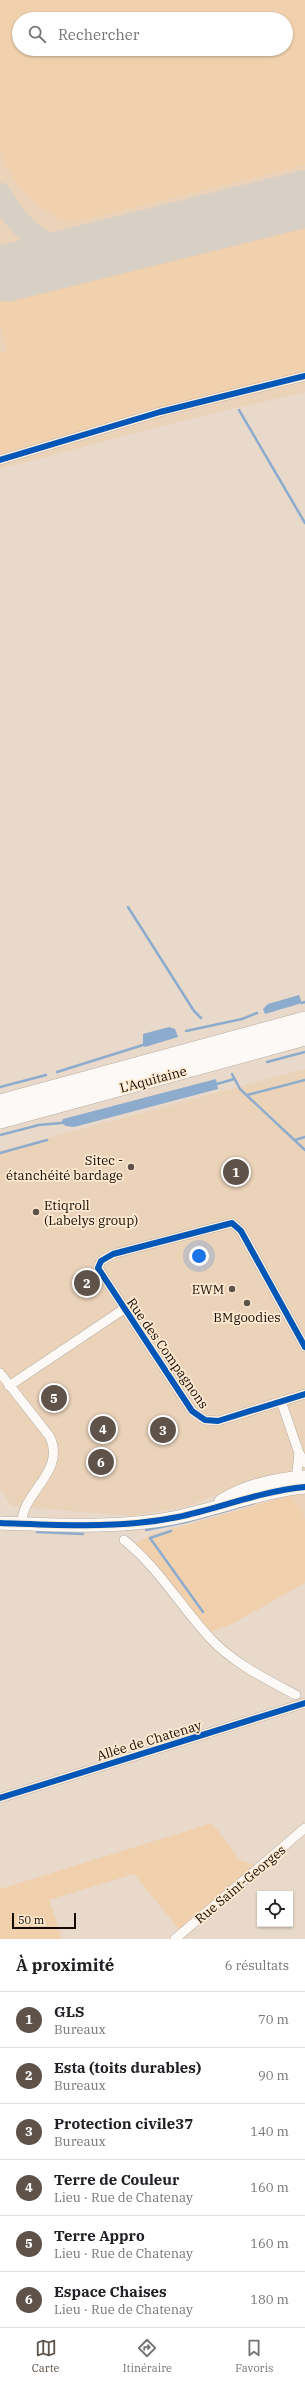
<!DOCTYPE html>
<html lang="fr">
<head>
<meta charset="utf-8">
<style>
  body { margin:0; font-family:"IBM Plex Serif",serif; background:#f6f6f6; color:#202124 }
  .controls { position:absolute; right:12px; bottom:12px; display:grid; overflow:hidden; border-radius:0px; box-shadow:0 1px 3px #0004 }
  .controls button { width:36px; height:36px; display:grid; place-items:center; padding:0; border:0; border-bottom:1px solid #e0e0e0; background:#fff; color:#202124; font:20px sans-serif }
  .scale { position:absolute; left:12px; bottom:10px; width:64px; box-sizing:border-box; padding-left:4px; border:2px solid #130a03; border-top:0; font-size:11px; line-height:14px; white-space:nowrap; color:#130a03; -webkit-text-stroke:3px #fee9d1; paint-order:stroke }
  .you { position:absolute; left:199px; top:1256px; width:14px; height:14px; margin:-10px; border:3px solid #fff; border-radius:50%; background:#1a73e8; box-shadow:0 0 0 6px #1a73e833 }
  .badge { display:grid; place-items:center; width:26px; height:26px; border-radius:50%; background:#5e5249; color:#fff; font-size:13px; font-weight:700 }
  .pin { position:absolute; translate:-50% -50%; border:2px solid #fff; box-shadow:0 1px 4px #0006 }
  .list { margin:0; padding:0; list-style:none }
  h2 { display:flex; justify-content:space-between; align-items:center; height:52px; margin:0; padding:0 16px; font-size:17px }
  h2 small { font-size:13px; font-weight:400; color:#757577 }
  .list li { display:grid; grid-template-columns:26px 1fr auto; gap:12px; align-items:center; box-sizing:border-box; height:56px; padding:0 16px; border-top:1px solid #e0e0e0 }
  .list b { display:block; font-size:15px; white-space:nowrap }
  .list p { margin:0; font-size:13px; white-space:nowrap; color:#757577 }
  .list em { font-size:13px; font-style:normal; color:#757577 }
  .icon { flex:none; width:22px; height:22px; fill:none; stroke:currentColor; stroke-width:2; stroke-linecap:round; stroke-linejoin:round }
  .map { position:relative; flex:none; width:305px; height:1939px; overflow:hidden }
  .search { position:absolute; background:#fff; box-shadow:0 1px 3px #0004; left:12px; right:12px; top:12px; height:44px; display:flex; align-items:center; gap:10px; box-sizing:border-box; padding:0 14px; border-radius:22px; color:#757577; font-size:15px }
  .sheet { height:388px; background:#fff }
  nav { display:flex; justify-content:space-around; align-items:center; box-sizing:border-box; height:56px; border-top:1px solid #e0e0e0; background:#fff; font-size:11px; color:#757577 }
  nav a { display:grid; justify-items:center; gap:2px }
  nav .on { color:#5e5249 }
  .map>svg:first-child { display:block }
  .built { fill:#ebd3ba; fill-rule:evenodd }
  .green { fill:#f0d0ad; fill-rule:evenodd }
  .water { fill:#8daccd }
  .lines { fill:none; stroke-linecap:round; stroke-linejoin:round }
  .stream { stroke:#8daccd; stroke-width:2.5 }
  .taxiway { stroke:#d8cfc5; stroke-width:23 }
  .runway { stroke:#d8cfc5; stroke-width:57 }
  .street-casing { stroke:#b8ada1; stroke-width:10 }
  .secondary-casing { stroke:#b8ada1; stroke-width:14 }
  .highway-casing { stroke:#b8ada1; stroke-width:18 }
  .street { stroke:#fcf9f7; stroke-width:9 }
  .secondary { stroke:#fcf9f7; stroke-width:13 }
  .highway { stroke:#fcf9f7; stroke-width:17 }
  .cycleway-casing { stroke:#fee9d1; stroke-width:8 }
  .cycleway { stroke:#0057b8; stroke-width:6 }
  .poi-dot { fill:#5e5249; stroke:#fee9d1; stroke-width:1.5 }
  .labels { text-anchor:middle; stroke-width:3.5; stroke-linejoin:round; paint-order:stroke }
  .street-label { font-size:13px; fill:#130a03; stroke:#fee9d1 }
  .poi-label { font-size:13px; fill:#130a03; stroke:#fee9d1; text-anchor:end }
</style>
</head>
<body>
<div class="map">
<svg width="305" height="1939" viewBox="0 0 305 1939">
  <rect width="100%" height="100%" fill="#e8d9ca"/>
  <g class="built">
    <path d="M0 0H305V392L185 420 0 469ZM19 19H286V49H19Z"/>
    <polygon points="305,1069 305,1519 281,1475 234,1487 189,1506 131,1516 11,1506 0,1488 0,1151"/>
  </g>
  <g class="green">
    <path d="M0 0H305V165L70 223C34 207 16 189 0 153ZM19 19H286V49H19Z"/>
    <polygon points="305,226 305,374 142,413 0,454 0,353 7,351 0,324 0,300"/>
    <polygon points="292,1495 305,1519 305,1583 228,1626 206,1633 131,1546 151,1535"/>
    <polygon points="212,1823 240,1860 260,1867 182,1933 134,1874 49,1900 62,1939 0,1939 0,1889"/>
  </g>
  <g class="water">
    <polygon points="299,995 302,1003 265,1014 263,1009 268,1004"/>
    <polygon points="169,1027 175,1029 178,1037 145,1047 143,1045 143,1034"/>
    <polygon points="216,1079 218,1089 74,1127 66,1126 61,1123 63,1119"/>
  </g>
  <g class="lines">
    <g class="stream">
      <polyline points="239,410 305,523"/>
      <polyline points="128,907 194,1011 201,1018"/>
      <polyline points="302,1003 305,1002"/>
      <polyline points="186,1031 242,1019 257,1013"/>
      <polyline points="267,1062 305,1052"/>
      <polyline points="57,1072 143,1045"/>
      <polyline points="232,1074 240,1089 305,1150"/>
      <polyline points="217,1084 234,1079"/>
      <polyline points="0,1087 46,1075"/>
      <polyline points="247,1095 305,1080"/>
      <polyline points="0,1135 39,1125 61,1123"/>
      <polyline points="295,1140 305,1137"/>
      <polyline points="0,1153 47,1140"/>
      <polyline points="146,1530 186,1522 254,1503"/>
      <polyline points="171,1531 150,1538 203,1612"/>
      <polyline points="37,1532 83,1534"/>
    </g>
    <path class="taxiway" d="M0 194C10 215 33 240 55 248 64 251 74 251 83 253"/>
    <polyline class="runway" points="6,273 305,199"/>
    <g class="street-casing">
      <g id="street">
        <polyline points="0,460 160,412 305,376"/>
        <polyline points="305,1347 241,1231 232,1223 113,1254 101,1261 98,1268 192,1411 205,1420 218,1421 305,1394"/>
        <path d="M0 1373 50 1437C66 1472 22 1492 22 1523"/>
        <polyline points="9,1386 124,1309"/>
        <polyline points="281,1401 299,1453 305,1463"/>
        <polyline points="297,1472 299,1453"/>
        <path d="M124 1540C158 1567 181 1607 210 1638 233 1663 266 1679 296 1695"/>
        <polyline points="0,1798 305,1703"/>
        <polyline points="175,1939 305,1828"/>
      </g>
    </g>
    <g class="secondary-casing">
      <g id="secondary">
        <path d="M221 1501C246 1486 276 1479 305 1477"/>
        <path d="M0 1523C60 1525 119 1529 178 1517 220 1508 262 1491 305 1487"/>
      </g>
    </g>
    <g class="highway-casing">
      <g id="highway">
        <polyline points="0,1103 305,1020"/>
        <polyline points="0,1120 305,1037"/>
      </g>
    </g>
    <use href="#street" class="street"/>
    <use href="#secondary" class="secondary"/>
    <use href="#highway" class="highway"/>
    <g class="cycleway-casing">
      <g id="cycleway">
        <polyline points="0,460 160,412 305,376"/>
        <polyline points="305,1347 241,1231 232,1223 113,1254 101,1261 98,1268 192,1411 205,1420 218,1421 305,1394"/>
        <path d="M0 1523C60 1525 119 1529 178 1517 220 1508 262 1491 305 1487"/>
        <polyline points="0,1798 305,1703"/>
      </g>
    </g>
    <use href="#cycleway" class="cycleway"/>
  </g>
  <g class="poi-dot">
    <circle cx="131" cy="1167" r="4"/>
    <circle cx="36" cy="1212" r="4"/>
    <circle cx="232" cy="1289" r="4"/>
    <circle cx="247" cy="1303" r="4"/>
  </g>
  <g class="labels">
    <g class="street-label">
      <text transform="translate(153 1079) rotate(-15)" y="5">L'Aquitaine</text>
      <text transform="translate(168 1353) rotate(55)" y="5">Rue des Compagnons</text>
      <text transform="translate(149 1740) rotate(-17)" y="5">Allée de Chatenay</text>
      <text transform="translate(240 1884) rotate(-40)" y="5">Rue Saint-Georges</text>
    </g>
    <g class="poi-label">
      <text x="123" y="1165">Sitec -<tspan x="123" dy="15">étanchéité bardage</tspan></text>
      <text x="44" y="1210" text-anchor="start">Etiqroll<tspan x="44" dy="15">(Labelys group)</tspan></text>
      <text x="224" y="1294">EWM</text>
      <text x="247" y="1322" text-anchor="middle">BMgoodies</text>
    </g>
  </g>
</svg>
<div class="controls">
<button><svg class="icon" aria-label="locate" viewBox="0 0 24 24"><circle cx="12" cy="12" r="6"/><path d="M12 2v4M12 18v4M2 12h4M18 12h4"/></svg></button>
</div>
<div class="scale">50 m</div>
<div class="you"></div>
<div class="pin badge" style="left:236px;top:1172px">1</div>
<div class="pin badge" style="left:87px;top:1283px">2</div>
<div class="pin badge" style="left:163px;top:1430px">3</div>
<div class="pin badge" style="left:103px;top:1429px">4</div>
<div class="pin badge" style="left:54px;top:1398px">5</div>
<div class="pin badge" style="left:101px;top:1462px">6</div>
<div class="search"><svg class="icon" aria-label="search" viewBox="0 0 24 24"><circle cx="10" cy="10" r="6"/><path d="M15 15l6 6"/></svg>Rechercher</div>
</div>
<section class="sheet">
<h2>À proximité<small>6 résultats</small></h2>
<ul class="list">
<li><span class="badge">1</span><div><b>GLS</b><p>Bureaux</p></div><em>70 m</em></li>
<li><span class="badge">2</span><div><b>Esta (toits durables)</b><p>Bureaux</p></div><em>90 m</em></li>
<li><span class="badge">3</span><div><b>Protection civile37</b><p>Bureaux</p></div><em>140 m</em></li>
<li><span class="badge">4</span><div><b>Terre de Couleur</b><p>Lieu · Rue de Chatenay</p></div><em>160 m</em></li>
<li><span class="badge">5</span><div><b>Terre Appro</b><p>Lieu · Rue de Chatenay</p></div><em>160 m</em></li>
<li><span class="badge">6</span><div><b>Espace Chaises</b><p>Lieu · Rue de Chatenay</p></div><em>180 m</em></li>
</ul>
</section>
<nav>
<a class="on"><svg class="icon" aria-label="map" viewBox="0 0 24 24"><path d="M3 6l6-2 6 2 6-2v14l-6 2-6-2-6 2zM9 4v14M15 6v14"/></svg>Carte</a>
<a><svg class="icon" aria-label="directions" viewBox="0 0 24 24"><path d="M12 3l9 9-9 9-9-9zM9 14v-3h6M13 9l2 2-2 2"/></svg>Itinéraire</a>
<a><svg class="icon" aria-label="saved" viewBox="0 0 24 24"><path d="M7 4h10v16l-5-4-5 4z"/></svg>Favoris</a>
</nav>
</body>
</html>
